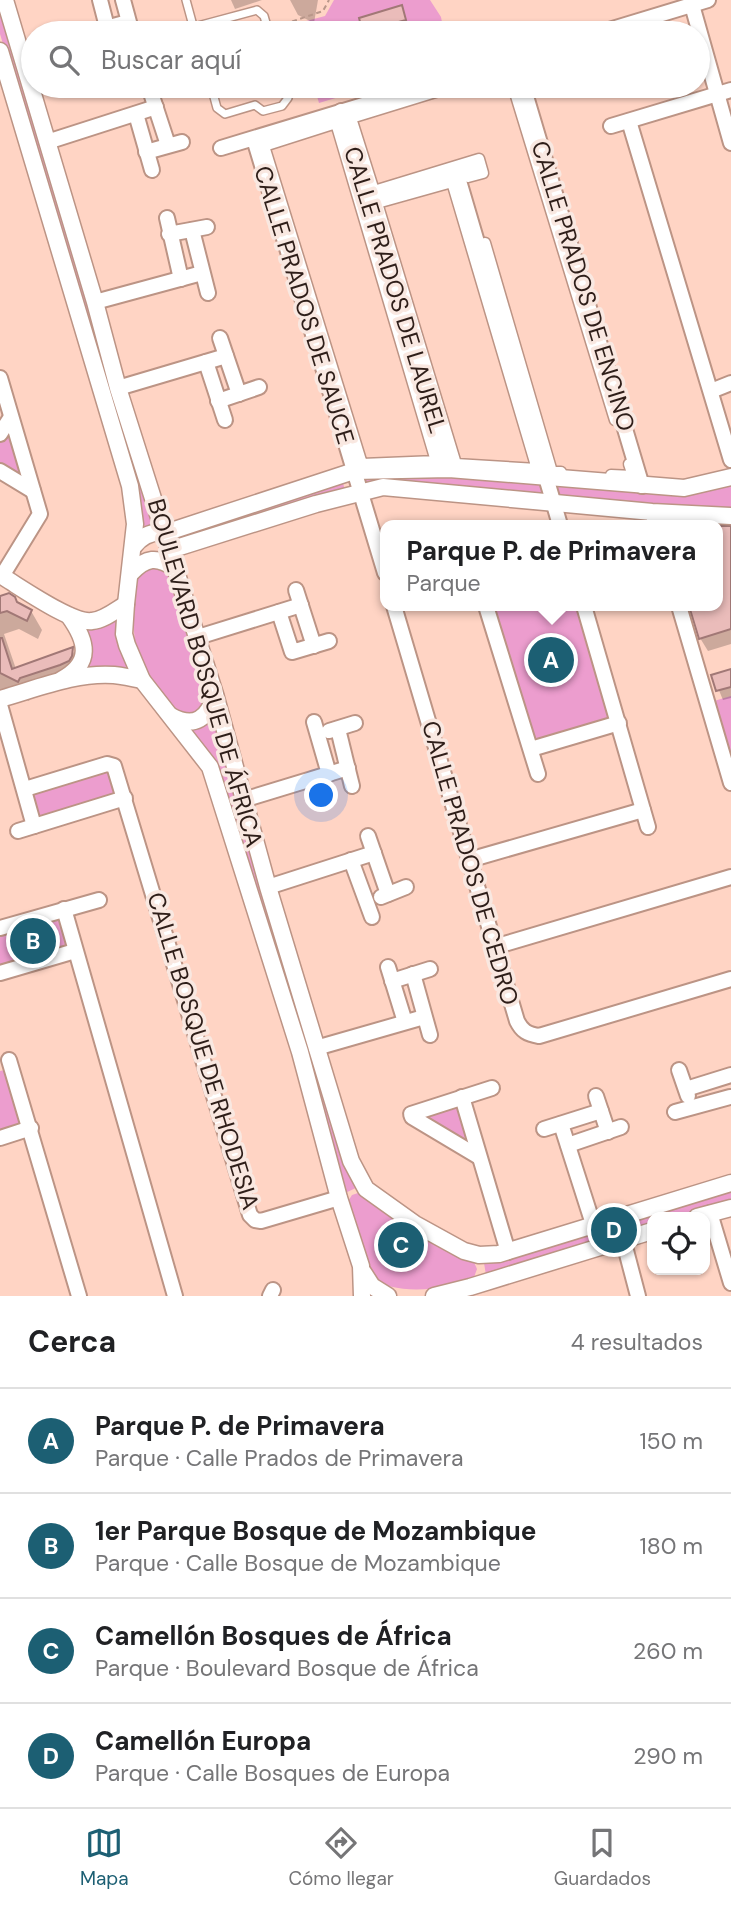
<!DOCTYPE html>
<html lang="es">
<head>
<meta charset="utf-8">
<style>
  body { margin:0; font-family:"DM Sans",sans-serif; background:#f2f2f2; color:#202124 }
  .controls { position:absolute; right:21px; bottom:21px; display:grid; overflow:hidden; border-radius:14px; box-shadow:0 2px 5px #0004 }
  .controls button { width:63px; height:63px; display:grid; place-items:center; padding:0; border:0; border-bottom:2px solid #e0e0e0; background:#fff; color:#202124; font:35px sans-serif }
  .you { position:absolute; left:322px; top:796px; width:24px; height:24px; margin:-18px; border:5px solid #fff; border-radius:50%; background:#1a73e8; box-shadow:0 0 0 10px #1a73e833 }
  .badge { display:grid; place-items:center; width:46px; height:46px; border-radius:50%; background:#1c5f73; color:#fff; font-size:23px; font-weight:700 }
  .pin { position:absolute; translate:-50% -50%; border:4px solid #fff; box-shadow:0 2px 7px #0006 }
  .popup { position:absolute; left:380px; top:520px; width:343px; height:91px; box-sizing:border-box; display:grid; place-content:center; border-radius:14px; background:#fff; filter:drop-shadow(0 2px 5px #0005); font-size:23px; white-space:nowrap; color:#757577 }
  .popup b { font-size:26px; color:#202124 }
  .popup::after { content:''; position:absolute; left:50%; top:100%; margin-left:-14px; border:14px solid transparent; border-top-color:#fff }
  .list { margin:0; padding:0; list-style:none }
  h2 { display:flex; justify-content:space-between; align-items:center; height:91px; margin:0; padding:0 28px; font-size:30px }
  h2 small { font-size:23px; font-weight:400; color:#757577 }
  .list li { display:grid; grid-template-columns:46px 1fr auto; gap:21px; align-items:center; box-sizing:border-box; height:105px; padding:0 28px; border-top:2px solid #e0e0e0 }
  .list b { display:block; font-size:26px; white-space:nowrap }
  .list p { margin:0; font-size:23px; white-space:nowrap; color:#757577 }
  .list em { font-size:23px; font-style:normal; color:#757577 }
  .icon { flex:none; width:38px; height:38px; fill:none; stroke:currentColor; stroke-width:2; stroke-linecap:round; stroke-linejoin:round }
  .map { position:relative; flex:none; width:731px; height:1296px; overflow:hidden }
  .search { position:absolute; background:#fff; box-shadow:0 2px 5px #0004; left:21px; right:21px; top:21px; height:77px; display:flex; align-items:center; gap:18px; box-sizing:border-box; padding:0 24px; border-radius:38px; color:#757577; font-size:26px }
  .sheet { height:511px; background:#fff }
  nav { display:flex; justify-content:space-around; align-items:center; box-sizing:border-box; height:98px; border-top:2px solid #e0e0e0; background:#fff; font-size:19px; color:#757577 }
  nav a { display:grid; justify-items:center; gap:4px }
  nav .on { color:#1c5f73 }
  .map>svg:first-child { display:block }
  .green { fill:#ec9dce }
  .shadow { fill:#0003 }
  .building { fill:#eabcba; stroke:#a17876; stroke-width:2 }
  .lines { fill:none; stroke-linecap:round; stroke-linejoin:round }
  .service-casing { stroke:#bc9485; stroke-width:10 }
  .pedestrian-casing { stroke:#bc9485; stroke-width:13 }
  .minor-casing { stroke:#bc9485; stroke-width:18 }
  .tertiary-casing { stroke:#bc9485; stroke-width:19 }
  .path { stroke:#b9978a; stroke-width:2; stroke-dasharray:5 3.5; stroke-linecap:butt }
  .service { stroke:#fff; stroke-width:7 }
  .pedestrian { stroke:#fff; stroke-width:10 }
  .minor { stroke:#fff; stroke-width:14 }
  .tertiary { stroke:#fff; stroke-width:16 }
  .labels { text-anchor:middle; stroke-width:7; stroke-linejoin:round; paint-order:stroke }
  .street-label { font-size:24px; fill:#2e1e19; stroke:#f9e8e1 }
</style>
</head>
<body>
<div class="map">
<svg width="731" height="1296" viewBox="0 0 731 1296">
  <rect width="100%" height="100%" fill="#ffd4c4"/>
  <g class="green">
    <polygon points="0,0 158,531 139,535 39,164 0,34"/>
    <polygon points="334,0 430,0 441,17 444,33 298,33 295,24 325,16"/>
    <polygon points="314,86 375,86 319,103"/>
    <polygon points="10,427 26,483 0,466 0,442"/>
    <polygon points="369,475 731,483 731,510 455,486 365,484 365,477"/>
    <polygon points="342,480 345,490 176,542 174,540 173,536"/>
    <path d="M165 563 206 699 195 715H183C159 692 137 666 134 632 131 612 137 588 139 567Z"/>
    <polygon points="492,606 577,606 612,719 532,740"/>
    <polygon points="119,616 130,671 78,673 80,625"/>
    <polygon points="731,696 731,768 714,701"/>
    <polygon points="215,713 360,1186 343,1194 276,955 186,726"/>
    <polygon points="110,768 118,795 44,820 37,815 30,791"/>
    <polygon points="58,917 67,949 0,967 0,934"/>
    <polygon points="5,1070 22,1128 0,1134 0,1071"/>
    <polygon points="461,1101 471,1147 416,1115"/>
    <polygon points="731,1186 731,1204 687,1217 652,1217 652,1228 486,1275 484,1263 479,1257"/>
    <path d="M361 1192 473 1260 477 1269 473 1280C442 1290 395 1296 369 1277 363 1269 351 1217 347 1203L352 1195Z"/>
  </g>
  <g class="shadow">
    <polygon points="231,0 262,0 235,9"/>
    <polygon points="290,0 318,0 314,23 298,15"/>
    <polygon points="402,9 410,33 365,33 361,19"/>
    <polygon points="731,528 731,644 708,651 700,638 690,606 717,606"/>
    <polygon points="0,597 31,611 42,630 38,639 19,629 4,634 16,669 72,650 83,669 31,697 29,701 9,690 0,706"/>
    <polygon points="731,671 731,698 723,700 713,676"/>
  </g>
  <g class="building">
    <polygon points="402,5 406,20 395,23 399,33 363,33 359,18"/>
    <polygon points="717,526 731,526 731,629 699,639 689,606 717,606"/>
    <polygon points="9,593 15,597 17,602 32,610 27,621 7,611 0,613 0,596"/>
    <polygon points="0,638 2,638 12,669 73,647 72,656 69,661 60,665 20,678 18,682 0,673"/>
    <polygon points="731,669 731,687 716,691 711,675"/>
  </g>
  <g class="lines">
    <g class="service-casing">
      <g id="service">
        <polyline points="186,0 195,33"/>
        <polyline points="194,27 257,10 264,16 269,33"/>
        <polyline points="211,86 217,108 225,114 255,105 263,111 282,106 288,98 285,86"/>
      </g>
    </g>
    <g class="pedestrian-casing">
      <g id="pedestrian">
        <polyline points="455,86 351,118 374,191 479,159 483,173 468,177"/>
        <polyline points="513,86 615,420"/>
        <polygon points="336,123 436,461 362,464 264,146"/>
        <polygon points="452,182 537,469 456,464 377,203"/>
        <polyline points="485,243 552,472 561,472"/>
        <polyline points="611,475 633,476 629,464"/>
      </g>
    </g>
    <g class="minor-casing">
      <g id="minor">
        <polyline points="100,0 107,27"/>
        <polyline points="123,0 132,33"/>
        <polyline points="692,5 731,143"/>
        <polyline points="87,33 128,22"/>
        <polyline points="599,33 708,0"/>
        <polyline points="523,86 642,486"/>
        <polyline points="151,93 168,145"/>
        <polyline points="341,111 449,469"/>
        <polyline points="136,114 152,170"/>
        <polyline points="629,121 731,460"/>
        <polyline points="611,126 731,90"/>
        <polyline points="254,139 385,573"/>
        <polyline points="47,142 156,107"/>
        <polyline points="221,148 426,86"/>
        <polyline points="146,152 182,142"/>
        <polyline points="457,174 560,525"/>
        <polyline points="368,201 476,168"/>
        <polyline points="167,218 181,279"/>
        <polyline points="192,230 208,293"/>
        <polyline points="169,234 207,227"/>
        <polyline points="95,302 202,273"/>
        <polyline points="220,338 239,394"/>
        <polyline points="206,362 225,420"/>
        <polyline points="0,378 40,514 2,576"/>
        <polyline points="118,388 226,356"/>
        <polyline points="711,391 731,383"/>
        <polyline points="218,401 259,387"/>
        <polyline points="0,434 11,417"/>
        <polyline points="0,471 33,491"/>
        <polyline points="652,512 656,525"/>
        <polyline points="296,590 314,646"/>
        <path d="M394 606 517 1021C522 1031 527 1034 539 1036L731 979"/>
        <polyline points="486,606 538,774"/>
        <polyline points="584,606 648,827"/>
        <polyline points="679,606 731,783"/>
        <polyline points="279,612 292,652 329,641"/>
        <polyline points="198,637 301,605"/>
        <polyline points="0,705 34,826"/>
        <polyline points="314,722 329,774"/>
        <polyline points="338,729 352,786"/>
        <polyline points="329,731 355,723"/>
        <polyline points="531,749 619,723"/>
        <polyline points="25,789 107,764 114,766 250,1215 255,1220 261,1221 339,1198"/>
        <polyline points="243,800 348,768"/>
        <polyline points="18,831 125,798"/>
        <polyline points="368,836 388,894"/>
        <polyline points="351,860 372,917"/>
        <polyline points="469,860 643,810"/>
        <polyline points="268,887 374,853"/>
        <polyline points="381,897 406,887"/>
        <polyline points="64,909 175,1296"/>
        <polyline points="0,928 99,900"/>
        <polyline points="494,947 731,877"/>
        <polyline points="388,967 405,1022"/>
        <polyline points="0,973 75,951"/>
        <polyline points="413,974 430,1035"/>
        <polyline points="392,981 430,969"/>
        <polyline points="316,1048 424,1017"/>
        <polyline points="9,1060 79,1296"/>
        <polyline points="679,1070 688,1096"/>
        <polyline points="686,1089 731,1075"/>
        <polyline points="596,1096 608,1132"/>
        <polyline points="462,1097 508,1252"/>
        <polyline points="675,1112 730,1097"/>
        <polyline points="561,1124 593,1224"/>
        <polyline points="544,1129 601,1111"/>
        <polyline points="0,1138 31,1128"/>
        <polyline points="568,1145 621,1127"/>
        <polyline points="479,1157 412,1117 411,1114 492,1088"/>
        <polyline points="710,1213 731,1283"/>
        <polyline points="623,1239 638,1296"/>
        <polyline points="270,1296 273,1290"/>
      </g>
    </g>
    <g class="tertiary-casing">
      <g id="tertiary">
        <polyline points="5,0 95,302 118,388 215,694 268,887 351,1161 366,1189 415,1224 464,1251 479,1255 499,1254 731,1183"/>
        <polyline points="0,51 130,486 135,524 126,604 124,634 127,645 142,680 210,767 300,1052 339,1198 361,1266 362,1296"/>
        <path d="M134 546C142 536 152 531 165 533L354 471 449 469 684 488 731 477"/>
        <polyline points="170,550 316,504 383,487 652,512 731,516"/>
        <path d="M131 573C146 557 157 556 175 568"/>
        <path d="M0 575C19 586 72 624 92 621 104 620 116 610 126 604"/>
        <path d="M61 680C93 663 87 641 69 616"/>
        <path d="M0 699C36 689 76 672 114 675 123 676 133 678 142 680"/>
        <path d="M171 716C195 729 208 718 215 695"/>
        <polyline points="697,1217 731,1208"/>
        <polyline points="363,1272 372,1286 388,1296"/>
        <polyline points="434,1296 470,1287 652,1231"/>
      </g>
    </g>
    <polyline class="path" points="276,27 323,11 329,0"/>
    <use href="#service" class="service"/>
    <use href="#pedestrian" class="pedestrian"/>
    <use href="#minor" class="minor"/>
    <use href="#tertiary" class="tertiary"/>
  </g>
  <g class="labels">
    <g class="street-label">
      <text transform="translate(583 286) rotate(73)" y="8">CALLE PRADOS DE ENCINO</text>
      <text transform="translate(395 290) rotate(73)" y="8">CALLE PRADOS DE LAUREL</text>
      <text transform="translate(304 305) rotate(73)" y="8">CALLE PRADOS DE SAUCE</text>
      <text transform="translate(205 673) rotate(74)" y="8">BOULEVARD BOSQUE DE ÁFRICA</text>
      <text transform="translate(470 863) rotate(74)" y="8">CALLE PRADOS DE CEDRO</text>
      <text transform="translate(203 1051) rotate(73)" y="8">CALLE BOSQUE DE RHODESIA</text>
    </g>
  </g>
</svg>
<div class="controls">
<button><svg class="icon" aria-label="locate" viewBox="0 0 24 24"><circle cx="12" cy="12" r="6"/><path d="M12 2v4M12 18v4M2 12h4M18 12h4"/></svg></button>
</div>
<div class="you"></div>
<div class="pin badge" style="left:551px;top:660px">A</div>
<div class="popup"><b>Parque P. de Primavera</b>Parque</div>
<div class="pin badge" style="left:33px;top:941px">B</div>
<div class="pin badge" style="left:401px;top:1245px">C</div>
<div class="pin badge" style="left:614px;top:1230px">D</div>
<div class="search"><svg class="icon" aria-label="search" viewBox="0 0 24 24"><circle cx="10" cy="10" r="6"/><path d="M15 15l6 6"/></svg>Buscar aquí</div>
</div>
<section class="sheet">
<h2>Cerca<small>4 resultados</small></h2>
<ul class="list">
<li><span class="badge">A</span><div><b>Parque P. de Primavera</b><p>Parque · Calle Prados de Primavera</p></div><em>150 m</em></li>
<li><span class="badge">B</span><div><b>1er Parque Bosque de Mozambique</b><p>Parque · Calle Bosque de Mozambique</p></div><em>180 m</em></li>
<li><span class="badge">C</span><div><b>Camellón Bosques de África</b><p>Parque · Boulevard Bosque de África</p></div><em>260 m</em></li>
<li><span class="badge">D</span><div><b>Camellón Europa</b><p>Parque · Calle Bosques de Europa</p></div><em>290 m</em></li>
</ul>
</section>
<nav>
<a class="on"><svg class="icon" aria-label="map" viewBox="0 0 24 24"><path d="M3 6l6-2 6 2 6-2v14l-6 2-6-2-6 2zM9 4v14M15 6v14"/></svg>Mapa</a>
<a><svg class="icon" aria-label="directions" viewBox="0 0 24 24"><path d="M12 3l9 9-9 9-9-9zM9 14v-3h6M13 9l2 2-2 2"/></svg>Cómo llegar</a>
<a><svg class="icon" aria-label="saved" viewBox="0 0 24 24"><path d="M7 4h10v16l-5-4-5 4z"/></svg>Guardados</a>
</nav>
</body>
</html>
